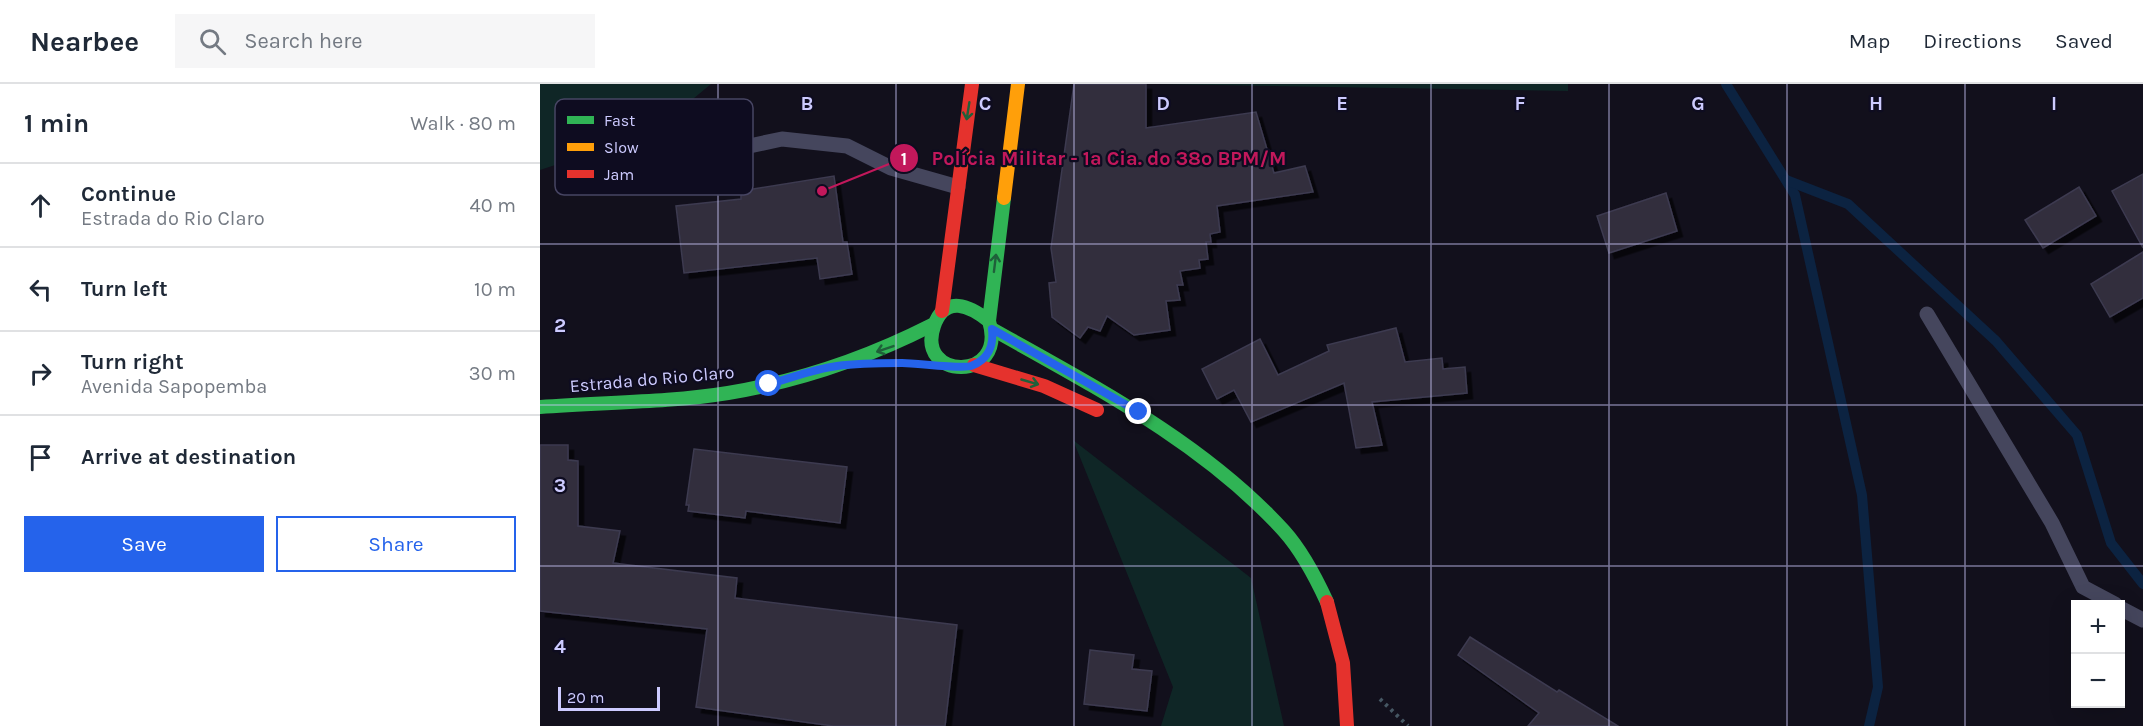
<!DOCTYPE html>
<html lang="en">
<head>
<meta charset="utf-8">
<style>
  body { margin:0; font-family:Karla,sans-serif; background:#f6f6f7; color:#1f2937 }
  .controls { position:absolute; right:18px; bottom:18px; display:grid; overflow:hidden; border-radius:0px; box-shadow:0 6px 24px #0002 }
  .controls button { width:54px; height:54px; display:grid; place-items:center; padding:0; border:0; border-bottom:2px solid #e0e1e3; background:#fff; color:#1f2937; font:30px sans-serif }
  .scale { position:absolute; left:18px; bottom:15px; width:102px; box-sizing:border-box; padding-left:6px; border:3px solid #cdcbff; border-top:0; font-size:16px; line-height:21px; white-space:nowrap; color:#cdcbff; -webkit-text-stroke:4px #0e0c20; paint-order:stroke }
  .stop { position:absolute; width:18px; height:18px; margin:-14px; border:4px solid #2563eb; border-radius:50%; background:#fff }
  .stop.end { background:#2563eb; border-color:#fff; box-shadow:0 2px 6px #0008 }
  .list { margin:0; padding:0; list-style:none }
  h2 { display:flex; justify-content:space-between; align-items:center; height:78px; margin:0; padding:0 24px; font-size:26px }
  h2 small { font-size:20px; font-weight:400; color:#747a83 }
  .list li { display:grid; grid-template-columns:39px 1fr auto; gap:18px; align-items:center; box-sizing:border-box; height:84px; padding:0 24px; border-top:2px solid #e0e1e3 }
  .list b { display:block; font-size:22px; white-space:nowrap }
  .list p { margin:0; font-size:20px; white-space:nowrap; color:#747a83 }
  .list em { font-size:20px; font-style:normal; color:#747a83 }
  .actions { display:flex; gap:12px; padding:18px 24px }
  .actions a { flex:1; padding:14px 0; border:2px solid #2563eb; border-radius:0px; text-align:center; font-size:21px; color:#2563eb }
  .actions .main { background:#2563eb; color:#fff }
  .icon { flex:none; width:33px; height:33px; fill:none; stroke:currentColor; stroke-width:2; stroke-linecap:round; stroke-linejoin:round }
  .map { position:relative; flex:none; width:1603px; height:642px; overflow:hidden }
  header { display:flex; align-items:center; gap:36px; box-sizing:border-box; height:84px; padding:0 30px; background:#fff; border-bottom:2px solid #e0e1e3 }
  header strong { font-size:28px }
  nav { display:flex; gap:33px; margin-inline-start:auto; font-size:21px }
  .search { width:420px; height:54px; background:#f6f6f7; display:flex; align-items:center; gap:15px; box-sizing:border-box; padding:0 21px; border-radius:0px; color:#747a83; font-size:22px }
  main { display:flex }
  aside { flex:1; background:#fff }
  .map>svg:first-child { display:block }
  .green { fill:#0f2626 }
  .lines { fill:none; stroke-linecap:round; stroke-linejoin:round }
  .stream { stroke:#0c2341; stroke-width:10 }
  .building { fill:#302e3e; stroke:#3d3a50; stroke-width:1.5; filter:url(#shadow) }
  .path { stroke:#465763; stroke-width:4; stroke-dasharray:3 4.5; stroke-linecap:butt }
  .lane { stroke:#45465d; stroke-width:15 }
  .fast { stroke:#30b455; stroke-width:14 }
  .slow { stroke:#ff9f0a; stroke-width:14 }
  .jam { stroke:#e5322d; stroke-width:14 }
  .oneway { stroke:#1f603a }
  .route { stroke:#2563eb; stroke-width:8 }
  .grid { fill:none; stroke:#cdcbff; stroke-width:1.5; stroke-opacity:0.55 }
  .labels { text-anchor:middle; stroke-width:4.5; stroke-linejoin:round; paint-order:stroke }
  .street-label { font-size:18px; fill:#cdcbff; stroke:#0e0c20 }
  .key { fill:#0e0c20; stroke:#474563; stroke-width:1.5 }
  .key-label { font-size:16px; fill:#cdcbff }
  .grid-label { font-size:20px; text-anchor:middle; font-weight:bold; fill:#cdcbff; stroke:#0e0c20; stroke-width:4.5; stroke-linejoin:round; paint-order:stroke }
  .leader { fill:none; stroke:#c2185b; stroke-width:2 }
  .callout-dot { fill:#c2185b; stroke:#0e0c20; stroke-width:2 }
  .mark-label { font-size:18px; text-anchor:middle; font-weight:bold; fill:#fff }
  .callout-label { font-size:20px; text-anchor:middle; font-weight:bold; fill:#c2185b; stroke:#0e0c20; stroke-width:4.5; stroke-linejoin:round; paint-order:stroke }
</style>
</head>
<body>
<header>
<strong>Nearbee</strong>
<div class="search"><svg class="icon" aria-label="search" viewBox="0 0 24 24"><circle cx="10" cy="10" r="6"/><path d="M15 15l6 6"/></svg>Search here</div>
<nav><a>Map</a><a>Directions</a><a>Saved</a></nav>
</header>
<main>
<aside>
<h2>1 min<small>Walk · 80 m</small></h2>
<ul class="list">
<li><svg class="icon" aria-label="ahead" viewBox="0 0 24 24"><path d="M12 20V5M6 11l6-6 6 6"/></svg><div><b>Continue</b><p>Estrada do Rio Claro</p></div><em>40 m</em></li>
<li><svg class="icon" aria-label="left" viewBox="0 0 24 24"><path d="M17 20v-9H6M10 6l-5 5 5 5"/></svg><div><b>Turn left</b></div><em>10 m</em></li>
<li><svg class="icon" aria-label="right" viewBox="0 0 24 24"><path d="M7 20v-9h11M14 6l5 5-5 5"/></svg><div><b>Turn right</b><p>Avenida Sapopemba</p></div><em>30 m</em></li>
<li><svg class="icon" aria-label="arrive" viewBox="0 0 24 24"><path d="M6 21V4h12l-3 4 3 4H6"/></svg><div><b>Arrive at destination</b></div></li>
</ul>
<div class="actions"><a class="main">Save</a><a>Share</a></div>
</aside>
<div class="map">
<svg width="1603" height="642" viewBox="0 0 1603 642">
  <defs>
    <filter id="shadow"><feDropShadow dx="5.5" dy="5.5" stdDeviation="0" flood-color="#0009"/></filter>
  </defs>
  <rect width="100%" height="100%" fill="#12101c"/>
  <g class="green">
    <polygon points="0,0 171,0 112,49 0,86"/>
    <polygon points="618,0 1028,0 1028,7"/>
    <polygon points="533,356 711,494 744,642 621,642 633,603"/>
  </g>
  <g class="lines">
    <g class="stream">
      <polyline points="1186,0 1255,111 1322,411 1338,603 1329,642"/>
      <polyline points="1246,96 1308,120 1456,257 1537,351 1571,459 1603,500"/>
    </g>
  </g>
  <g class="building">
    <polygon points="534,0 606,0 606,44 716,28 734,89 765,82 773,108 677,122 680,148 670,150 671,158 666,158 668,175 659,176 660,184 640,187 643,201 637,201 640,216 626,217 630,246 594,251 567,232 560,247 548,243 540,254 512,233 509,199 516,198 511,164"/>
    <polygon points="1603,90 1603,164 1572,107"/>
    <polygon points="294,92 303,158 307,158 312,190 280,195 277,174 144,189 136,122 201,115 201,107"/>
    <polygon points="1539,103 1556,132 1503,164 1485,136"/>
    <polygon points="1126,109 1137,147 1069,169 1057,132"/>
    <polygon points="1603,168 1603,214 1570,233 1551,200"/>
    <polygon points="856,244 865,278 902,274 903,285 925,283 927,309 832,318 842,361 816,364 804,299 711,338 694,306 677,315 662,285 720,255 738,291 789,267 787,261"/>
    <polygon points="0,361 28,361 28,376 38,377 38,442 80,447 73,479 197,494 195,514 417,541 405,642 293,642 156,623 167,545 0,527"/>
    <polygon points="154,365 307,383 300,439 206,427 205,434 148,427 149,421 146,421"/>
    <polygon points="930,553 1017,608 1019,606 1078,642 988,642 999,629 918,571"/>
    <polygon points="550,566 594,571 592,585 612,587 607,627 544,620"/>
  </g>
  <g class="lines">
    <polyline class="path" points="840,615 868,642"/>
    <g class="lane">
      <polyline points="172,70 242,55 307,62 351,84 418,103"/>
      <polyline points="1387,230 1512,439 1543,503 1575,520"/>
      <polyline points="1580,524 1603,536"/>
    </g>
    <g class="fast">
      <path d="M449 237C430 222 405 210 394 242 375 296 468 299 449 237L464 114"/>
      <path d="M452 245C555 303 664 359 744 447 762 467 776 494 787 518"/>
      <path d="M0 323C62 318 126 319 188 309 260 297 327 274 392 241"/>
    </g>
    <polyline class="slow" points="464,114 478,0"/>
    <g class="jam">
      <polyline points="402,227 432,0"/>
      <polyline points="434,281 504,302 557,326"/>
      <polyline points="787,518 803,579 807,642"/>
    </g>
  </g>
  <defs><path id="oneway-shaft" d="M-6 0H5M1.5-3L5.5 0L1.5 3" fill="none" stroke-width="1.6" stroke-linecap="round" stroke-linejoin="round" transform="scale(1.5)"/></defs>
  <g class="oneway">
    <use href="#oneway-shaft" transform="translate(428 27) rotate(99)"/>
    <use href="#oneway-shaft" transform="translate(455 179) rotate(-83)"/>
    <use href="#oneway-shaft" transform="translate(345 265) rotate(161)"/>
    <use href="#oneway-shaft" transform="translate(490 298) rotate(16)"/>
  </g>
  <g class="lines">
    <path class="route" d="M229 300C251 294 274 285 297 282 318 279 341 279 362 279 377 279 421 285 431 282 448 276 454 262 452 245L599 328"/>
  </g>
  <path class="grid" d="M178 0V642M356 0V642M534 0V642M712 0V642M891 0V642M1069 0V642M1247 0V642M1425 0V642M0 160H1603M0 321H1603M0 482H1603"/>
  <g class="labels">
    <g class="street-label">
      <text transform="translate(112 295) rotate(-5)" y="6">Estrada do Rio Claro</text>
    </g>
  </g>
  <rect x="15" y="15" width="198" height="96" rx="9" class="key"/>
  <rect x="27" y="32" width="27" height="8" fill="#30b455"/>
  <rect x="27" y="59" width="27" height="8" fill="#ff9f0a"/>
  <rect x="27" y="86" width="27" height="8" fill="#e5322d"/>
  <g class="key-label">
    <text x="64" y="42">Fast</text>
    <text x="64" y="69">Slow</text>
    <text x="64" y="96">Jam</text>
  </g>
  <g class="grid-label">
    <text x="267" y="26">B</text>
    <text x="445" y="26">C</text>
    <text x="623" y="26">D</text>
    <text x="802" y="26">E</text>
    <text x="980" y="26">F</text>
    <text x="1158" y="26">G</text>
    <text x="1336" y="26">H</text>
    <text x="1514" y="26">I</text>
    <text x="20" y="248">2</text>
    <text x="20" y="408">3</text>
    <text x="20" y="569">4</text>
  </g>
  <path class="leader" d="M282 107L364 74"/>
  <g class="callout-dot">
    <circle cx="282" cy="107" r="6"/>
    <circle cx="364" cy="74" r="15"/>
  </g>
  <g class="mark-label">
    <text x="364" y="81">1</text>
  </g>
  <g class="callout-label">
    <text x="569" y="81">Polícia Militar - 1ª Cia. do 38º BPM/M</text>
  </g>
</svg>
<div class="controls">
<button>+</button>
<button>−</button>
</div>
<div class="scale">20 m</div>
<div class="stop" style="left:229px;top:300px"></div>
<div class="stop end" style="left:599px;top:328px"></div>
</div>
</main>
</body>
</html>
